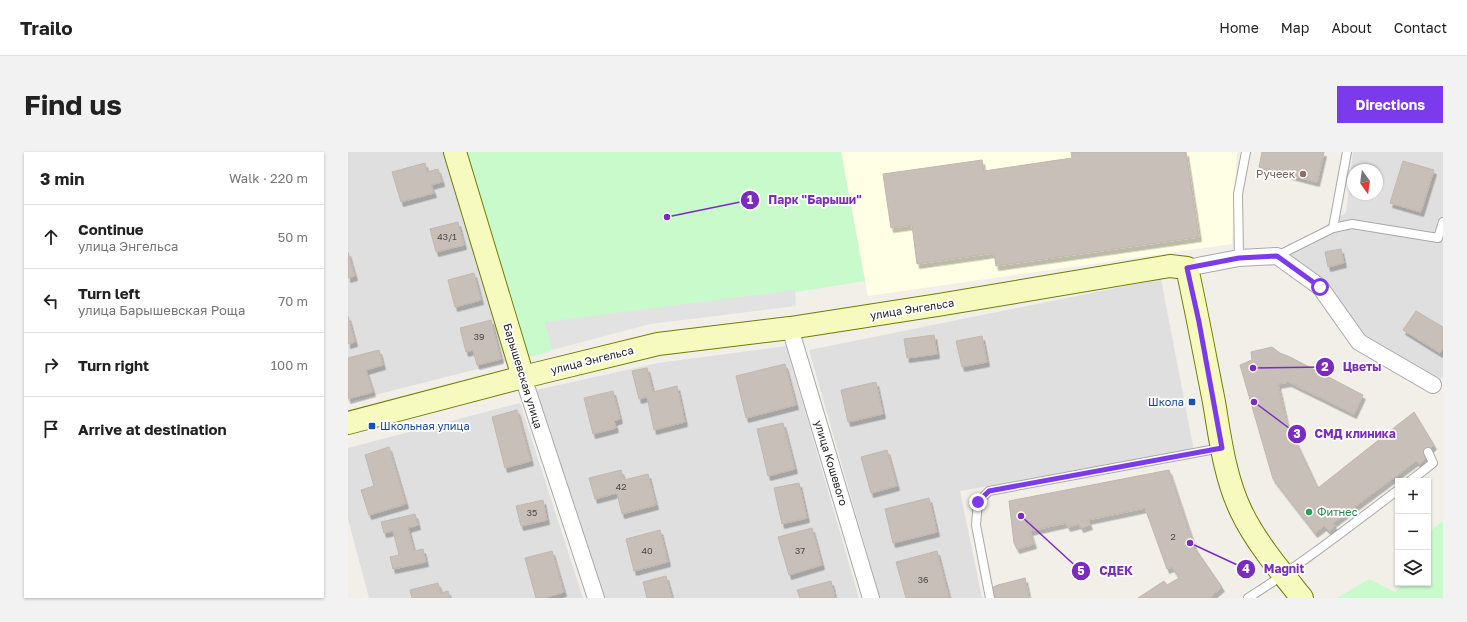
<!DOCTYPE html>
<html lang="en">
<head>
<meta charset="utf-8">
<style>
  body { margin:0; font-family:"Golos Text",sans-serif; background:#f2f2f2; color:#222 }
  .controls { position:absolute; right:12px; bottom:12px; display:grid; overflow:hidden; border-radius:0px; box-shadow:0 1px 3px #0004 }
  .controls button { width:36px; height:36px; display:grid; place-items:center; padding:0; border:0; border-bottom:1px solid #e0e0e0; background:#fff; color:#222; font:20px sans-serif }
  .compass { position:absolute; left:999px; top:12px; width:36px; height:36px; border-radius:50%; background:#fff; box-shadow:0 1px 3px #0004; rotate:166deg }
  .stop { position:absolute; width:12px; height:12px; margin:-9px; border:3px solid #7c3aed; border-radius:50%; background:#fff }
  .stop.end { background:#7c3aed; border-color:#fff; box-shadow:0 1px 4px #0008 }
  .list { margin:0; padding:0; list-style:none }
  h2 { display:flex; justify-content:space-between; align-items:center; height:52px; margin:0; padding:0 16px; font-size:17px }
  h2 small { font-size:13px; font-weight:400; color:#767676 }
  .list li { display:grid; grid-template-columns:26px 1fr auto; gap:12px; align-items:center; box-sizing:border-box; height:64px; padding:0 16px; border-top:1px solid #e0e0e0 }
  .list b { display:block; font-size:15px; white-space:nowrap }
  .list p { margin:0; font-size:13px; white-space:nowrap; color:#767676 }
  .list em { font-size:13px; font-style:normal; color:#767676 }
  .icon { flex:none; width:22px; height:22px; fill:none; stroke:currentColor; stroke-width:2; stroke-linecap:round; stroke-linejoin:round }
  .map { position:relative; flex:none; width:1095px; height:446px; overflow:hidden; border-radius:0px }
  header { display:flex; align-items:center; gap:24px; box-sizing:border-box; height:56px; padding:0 20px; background:#fff; border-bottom:1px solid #e0e0e0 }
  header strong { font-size:19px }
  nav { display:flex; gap:22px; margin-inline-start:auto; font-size:14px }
  .intro { display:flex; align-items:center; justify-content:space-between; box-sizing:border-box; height:96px; padding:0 24px }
  h1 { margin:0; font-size:28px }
  .button { padding:10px 18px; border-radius:0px; background:#7c3aed; color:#fff; font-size:14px; font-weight:700 }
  main { display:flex; gap:24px; padding:0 24px }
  aside { flex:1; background:#fff; border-radius:0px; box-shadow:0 1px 3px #0004 }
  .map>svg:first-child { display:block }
  .residential { fill:#e0dfdf; fill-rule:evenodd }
  .education { fill:#ffffe5 }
  .park { fill:#c8facc }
  .parking { fill:#e2e2e2 }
  .building { fill:#c7bfb8; stroke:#c4b6ab; filter:url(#shadow) }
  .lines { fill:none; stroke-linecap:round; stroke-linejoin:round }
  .lane-casing { stroke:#a9a9a9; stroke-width:10 }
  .street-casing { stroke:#a9a9a9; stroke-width:18 }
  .secondary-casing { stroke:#707d05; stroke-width:24 }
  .lane { stroke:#fff; stroke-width:8 }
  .street { stroke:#fff; stroke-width:16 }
  .secondary { stroke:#f7fabf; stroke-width:22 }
  .route { stroke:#7c3aed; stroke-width:5 }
  .education-dot { fill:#8d6e63; stroke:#fff; stroke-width:1.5 }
  .transit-dot { fill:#1a4fb4; stroke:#fff; stroke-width:1.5 }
  .leisure-dot { fill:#2e9e5b; stroke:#fff; stroke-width:1.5 }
  .labels { text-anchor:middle; stroke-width:3.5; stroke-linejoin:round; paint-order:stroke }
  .number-label { font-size:9px; fill:#4b4948 }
  .education-label { font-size:11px; fill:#785e54; stroke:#fff; text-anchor:end }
  .street-label { font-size:11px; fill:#222; stroke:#fff }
  .transit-label { font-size:11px; fill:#164399; stroke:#fff; text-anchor:end }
  .leisure-label { font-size:11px; fill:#27864d; stroke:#fff; text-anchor:start }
  .leader { fill:none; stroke:#7b2cbf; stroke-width:1.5 }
  .callout-dot { fill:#7b2cbf; stroke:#fff; stroke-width:1.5 }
  .mark-label { font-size:12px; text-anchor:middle; font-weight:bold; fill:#fff }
  .callout-label { font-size:12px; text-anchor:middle; font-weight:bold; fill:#7b2cbf; stroke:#fff; stroke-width:3.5; stroke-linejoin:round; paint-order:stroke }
</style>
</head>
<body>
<header>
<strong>Trailo</strong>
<nav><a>Home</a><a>Map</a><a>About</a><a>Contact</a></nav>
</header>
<div class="intro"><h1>Find us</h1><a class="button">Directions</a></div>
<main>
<aside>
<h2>3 min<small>Walk · 220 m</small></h2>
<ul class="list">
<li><svg class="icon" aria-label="ahead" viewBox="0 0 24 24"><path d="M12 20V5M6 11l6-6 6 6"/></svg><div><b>Continue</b><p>улица Энгельса</p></div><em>50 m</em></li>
<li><svg class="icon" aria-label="left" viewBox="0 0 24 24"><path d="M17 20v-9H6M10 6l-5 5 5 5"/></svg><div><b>Turn left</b><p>улица Барышевская Роща</p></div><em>70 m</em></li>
<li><svg class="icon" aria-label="right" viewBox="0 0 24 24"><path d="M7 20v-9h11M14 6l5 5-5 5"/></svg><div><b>Turn right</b></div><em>100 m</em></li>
<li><svg class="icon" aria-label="arrive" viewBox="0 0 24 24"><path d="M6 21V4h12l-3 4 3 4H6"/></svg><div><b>Arrive at destination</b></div></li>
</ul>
</aside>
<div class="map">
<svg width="1095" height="446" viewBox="0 0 1095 446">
  <defs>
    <filter id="shadow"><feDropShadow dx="2.5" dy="4.5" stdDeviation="0" flood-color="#0004"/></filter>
  </defs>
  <rect width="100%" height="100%" fill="#f2efe9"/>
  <g class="residential">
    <polygon points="0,0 96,0 161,209 0,250"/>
    <path d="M1005 0H1095V224L1090 231 1012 188 992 160 929 104 998 61ZM1005 18H1029V42H1005Z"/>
    <polygon points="813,127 846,299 612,339 634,446 532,446 461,198"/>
    <polygon points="438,194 511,446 253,446 188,238 310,211"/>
    <polygon points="172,251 235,446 21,446 0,367 0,296"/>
  </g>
  <polygon class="education" points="493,0 889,0 884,92 520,144"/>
  <g class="park">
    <polygon points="112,0 493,0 517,129 210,178 203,199 176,207"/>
    <polygon points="1095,369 1095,446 989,446 1021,427 1047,440 1056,431 1080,431 1080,381"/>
  </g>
  <polygon class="parking" points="447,138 448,154 302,172 204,198 197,170"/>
  <g class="building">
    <polygon points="723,0 838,0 851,85 648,114 646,101 569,112 564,73 543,76 535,22 634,8 636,19 724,6"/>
    <polygon points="914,0 976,0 969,30 911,15"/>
    <polygon points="1055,9 1086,18 1073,60 1042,51"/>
    <polygon points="77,11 79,20 90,17 94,30 83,33 86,41 53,50 44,20"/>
    <polygon points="110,70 116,93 88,100 82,77"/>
    <polygon points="993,97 996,111 980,115 977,100"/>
    <polygon points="0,100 7,124 0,126"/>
    <polygon points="126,121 133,148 107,155 100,128"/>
    <polygon points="1068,159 1095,175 1095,196 1092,201 1055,178"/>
    <polygon points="0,164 7,190 0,192"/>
    <polygon points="143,168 153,207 129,213 125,198 118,200 112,176"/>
    <polygon points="586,183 589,202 559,206 556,187"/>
    <polygon points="634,184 639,210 614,215 608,189"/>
    <polygon points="924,195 932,201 942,205 1015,243 1006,262 941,230 930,232 938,268 970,336 1066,260 1086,293 1077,302 1079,305 1071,312 1068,309 985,371 987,374 981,379 976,374 967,381 925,327 892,213 904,208 903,200"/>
    <polygon points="31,198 35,213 18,218 25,240 0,247 0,206"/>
    <polygon points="437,212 448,253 398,266 388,224"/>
    <polygon points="299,216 305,240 329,234 337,270 306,278 299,245 291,247 284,219"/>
    <polygon points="528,230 535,262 500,270 493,238"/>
    <polygon points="265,239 272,267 266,269 268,276 245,282 236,246"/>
    <polygon points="169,258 183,309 157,316 144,265"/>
    <polygon points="435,271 447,317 420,324 409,277"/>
    <polygon points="41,295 58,352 21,363 13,338 26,334 17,303"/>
    <polygon points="539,298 549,334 523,341 513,305"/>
    <polygon points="273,318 276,328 300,322 308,353 274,362 269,341 247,347 241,326"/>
    <polygon points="821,318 847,396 874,435 861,446 790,446 816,429 819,433 831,426 824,415 819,417 797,356 740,368 742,373 733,376 731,372 720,375 718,371 682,379 686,392 669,397 666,391 661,349"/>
    <polygon points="451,331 459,366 434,372 426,336"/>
    <polygon points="581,346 589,380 545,391 537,357"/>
    <polygon points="195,348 199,368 173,374 168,354"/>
    <polygon points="67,362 70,373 60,376 66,399 75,397 78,410 45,417 42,405 51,403 45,379 36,381 33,370"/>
    <polygon points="464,376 474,413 441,423 430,385"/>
    <polygon points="312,378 320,410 286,419 278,387"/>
    <polygon points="204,399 216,440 196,446 188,446 177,406"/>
    <polygon points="589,399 601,445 558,446 548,410"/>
    <polygon points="318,424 324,446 299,446 295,430"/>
    <polygon points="677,426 681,446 645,446 643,436 650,433"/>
    <polygon points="483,429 487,446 452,446 449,438"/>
    <polygon points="90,431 93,441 100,439 102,446 64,446 62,438"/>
  </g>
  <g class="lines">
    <g class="lane-casing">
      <g id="lane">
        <polyline points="985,76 999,0"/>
        <polyline points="929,104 985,76 1004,72 1090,86 1095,70"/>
        <polyline points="891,106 890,42 898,0"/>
        <polyline points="1062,329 1085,311 1080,300"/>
        <polyline points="642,446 628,373 630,350 641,339 873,296"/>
        <path d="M900 446C952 413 1001 375 1050 338"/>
      </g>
    </g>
    <g class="street-casing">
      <g id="street">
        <polyline points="839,116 891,106 929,104 972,135 1011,190 1085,233"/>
        <polyline points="442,176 523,446"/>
        <polyline points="175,225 248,446"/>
      </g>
    </g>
    <g class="secondary-casing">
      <g id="secondary">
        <polyline points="107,0 175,225"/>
        <path d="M0 271 175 225 310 192 442 176 590 153 822 114 839 116C849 161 857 205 866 250 872 286 877 326 893 359 907 389 933 420 954 446"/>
      </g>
    </g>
    <use href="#lane" class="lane"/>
    <use href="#street" class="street"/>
    <use href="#secondary" class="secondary"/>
  </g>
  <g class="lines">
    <polyline class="route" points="630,350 641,339 874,296 851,170 839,116 891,106 929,104 972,135"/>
  </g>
  <circle class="education-dot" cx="955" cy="22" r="4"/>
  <g class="transit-dot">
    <rect x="840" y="246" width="8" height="8" rx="2"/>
    <rect x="20" y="270" width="8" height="8" rx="2"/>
  </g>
  <circle class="leisure-dot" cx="961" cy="360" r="4"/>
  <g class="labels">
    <g class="number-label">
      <text x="99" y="88">43/1</text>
      <text x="131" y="188">39</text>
      <text x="273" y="338">42</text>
      <text x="184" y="364">35</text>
      <text x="825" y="388">2</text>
      <text x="299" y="402">40</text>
      <text x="452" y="402">37</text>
      <text x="575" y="431">36</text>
    </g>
    <g class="education-label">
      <text x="947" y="26">Ручеек</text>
    </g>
    <g class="street-label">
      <text transform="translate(564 157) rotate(-9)" y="4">улица Энгельса</text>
      <text transform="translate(244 208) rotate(-14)" y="4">улица Энгельса</text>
      <text transform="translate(175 224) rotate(73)" y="4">Барышевская улица</text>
      <text transform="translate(483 311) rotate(73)" y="4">улица Кошевого</text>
    </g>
    <g class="transit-label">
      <text x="836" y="254">Школа</text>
      <text x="32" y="278" text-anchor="start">Школьная улица</text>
    </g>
    <g class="leisure-label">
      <text x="969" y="364">Фитнес</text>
    </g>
  </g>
  <path class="leader" d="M319 65L402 48M905 216L977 215M906 250L949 282M842 391L898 417M673 364L733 419"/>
  <g class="callout-dot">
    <circle cx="319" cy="65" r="4"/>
    <circle cx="905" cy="216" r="4"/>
    <circle cx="906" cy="250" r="4"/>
    <circle cx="842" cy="391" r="4"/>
    <circle cx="673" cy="364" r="4"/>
    <circle cx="402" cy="48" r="10"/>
    <circle cx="977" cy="215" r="10"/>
    <circle cx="949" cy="282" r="10"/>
    <circle cx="898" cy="417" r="10"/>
    <circle cx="733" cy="419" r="10"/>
  </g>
  <g class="mark-label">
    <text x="402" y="52">1</text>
    <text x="977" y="219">2</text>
    <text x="949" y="286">3</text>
    <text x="898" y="421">4</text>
    <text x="733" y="423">5</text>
  </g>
  <g class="callout-label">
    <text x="467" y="52">Парк "Барыши"</text>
    <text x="1014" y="219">Цветы</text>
    <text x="1007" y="286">СМД клиника</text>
    <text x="936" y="421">Magnit</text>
    <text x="768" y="423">СДЕК</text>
  </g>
</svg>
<div class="controls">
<button>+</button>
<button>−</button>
<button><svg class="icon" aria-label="layers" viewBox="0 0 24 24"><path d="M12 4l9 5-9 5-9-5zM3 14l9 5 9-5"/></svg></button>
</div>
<svg class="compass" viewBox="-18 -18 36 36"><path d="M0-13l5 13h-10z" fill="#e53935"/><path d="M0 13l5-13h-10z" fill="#767676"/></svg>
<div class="stop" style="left:972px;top:135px"></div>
<div class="stop end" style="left:630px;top:350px"></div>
</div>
</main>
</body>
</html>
